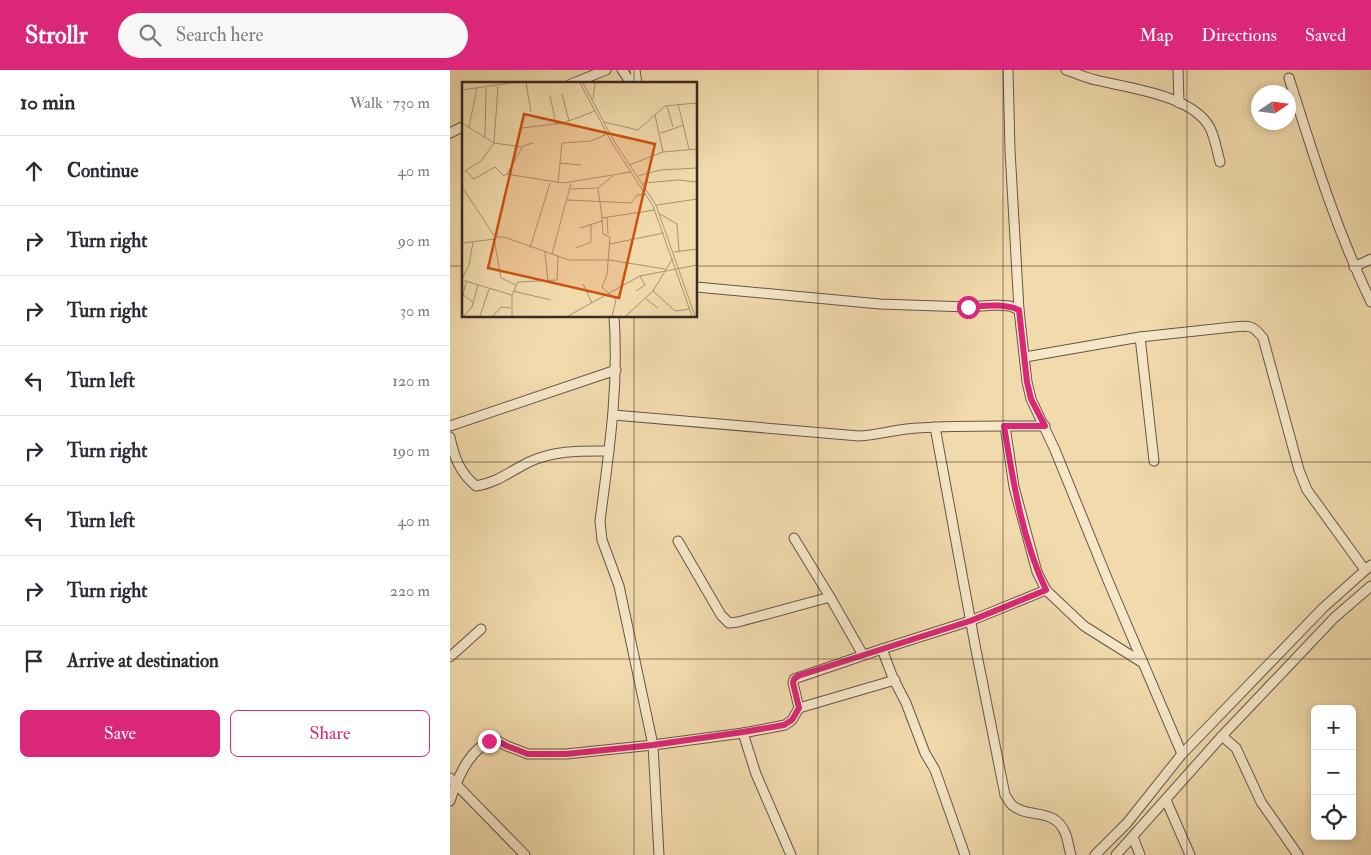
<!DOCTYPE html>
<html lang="en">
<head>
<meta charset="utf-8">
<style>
  body { margin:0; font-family:"IM FELL Double Pica",serif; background:#f7f7f7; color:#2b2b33 }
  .controls { position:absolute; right:15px; bottom:15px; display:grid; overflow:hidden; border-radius:8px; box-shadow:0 2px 8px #0003 }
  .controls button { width:45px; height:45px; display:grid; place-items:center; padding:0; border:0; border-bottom:1px solid #e1e1e2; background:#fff; color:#2b2b33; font:25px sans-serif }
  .compass { position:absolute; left:801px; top:15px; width:45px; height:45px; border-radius:50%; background:#fff; box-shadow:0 2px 8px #0003; rotate:77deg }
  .stop { position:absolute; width:15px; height:15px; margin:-11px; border:4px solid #db2777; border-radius:50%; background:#fff }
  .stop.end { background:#db2777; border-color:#fff; box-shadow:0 1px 5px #0008 }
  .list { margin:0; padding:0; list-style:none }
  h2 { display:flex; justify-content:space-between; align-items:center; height:65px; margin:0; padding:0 20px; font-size:21px }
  h2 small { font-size:16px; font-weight:400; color:#7c7c81 }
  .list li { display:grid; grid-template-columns:32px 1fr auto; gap:15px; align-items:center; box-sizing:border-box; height:70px; padding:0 20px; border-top:1px solid #e1e1e2 }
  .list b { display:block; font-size:19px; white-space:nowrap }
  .list em { font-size:16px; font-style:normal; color:#7c7c81 }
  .actions { display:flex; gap:10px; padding:15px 20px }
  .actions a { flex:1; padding:11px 0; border:1px solid #db2777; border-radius:8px; text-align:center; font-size:18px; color:#db2777 }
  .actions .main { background:#db2777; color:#fff }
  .icon { flex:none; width:28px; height:28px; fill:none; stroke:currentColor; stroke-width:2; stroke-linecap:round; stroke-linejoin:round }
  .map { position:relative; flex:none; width:921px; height:785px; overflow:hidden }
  header { display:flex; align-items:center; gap:30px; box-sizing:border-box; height:70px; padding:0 25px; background:#db2777; color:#fff }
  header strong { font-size:24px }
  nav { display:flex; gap:28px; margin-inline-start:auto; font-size:18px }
  .search { width:350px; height:45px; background:#f7f7f7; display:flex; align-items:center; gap:12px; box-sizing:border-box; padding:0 18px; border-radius:28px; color:#7c7c81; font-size:19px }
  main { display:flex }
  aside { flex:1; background:#fff }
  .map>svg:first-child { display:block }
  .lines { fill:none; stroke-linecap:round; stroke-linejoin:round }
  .minor-casing { stroke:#675646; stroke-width:11 }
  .minor { stroke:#f6e7c9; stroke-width:9 }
  .route { stroke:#db2777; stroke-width:6 }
  .grid { fill:none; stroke:#392a24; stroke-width:1; stroke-opacity:0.55 }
  .inset-road { fill:none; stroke:#a79476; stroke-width:1 }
  .view { fill:#ce5210; fill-opacity:0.15; stroke:#ce5210; stroke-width:2.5 }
  .inset-edge { fill:none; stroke:#392a24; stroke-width:2.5 }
</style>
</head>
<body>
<header>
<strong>Strollr</strong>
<div class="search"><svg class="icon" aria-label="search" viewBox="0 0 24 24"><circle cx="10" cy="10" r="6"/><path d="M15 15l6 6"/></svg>Search here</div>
<nav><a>Map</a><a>Directions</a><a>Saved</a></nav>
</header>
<main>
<aside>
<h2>10 min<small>Walk · 730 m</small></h2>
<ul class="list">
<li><svg class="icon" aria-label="ahead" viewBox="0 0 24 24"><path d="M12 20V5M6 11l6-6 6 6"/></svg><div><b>Continue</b></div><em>40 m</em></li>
<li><svg class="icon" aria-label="right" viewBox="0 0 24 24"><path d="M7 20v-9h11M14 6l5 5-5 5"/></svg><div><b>Turn right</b></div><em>90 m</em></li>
<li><svg class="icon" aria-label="right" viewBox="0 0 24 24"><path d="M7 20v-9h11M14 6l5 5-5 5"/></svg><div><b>Turn right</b></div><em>30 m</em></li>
<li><svg class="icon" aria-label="left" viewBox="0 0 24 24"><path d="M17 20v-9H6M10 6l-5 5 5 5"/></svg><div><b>Turn left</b></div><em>120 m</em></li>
<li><svg class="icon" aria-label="right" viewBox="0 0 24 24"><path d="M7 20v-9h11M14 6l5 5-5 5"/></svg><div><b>Turn right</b></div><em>190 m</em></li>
<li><svg class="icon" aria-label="left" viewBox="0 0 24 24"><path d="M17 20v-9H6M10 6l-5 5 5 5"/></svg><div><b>Turn left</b></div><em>40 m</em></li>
<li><svg class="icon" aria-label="right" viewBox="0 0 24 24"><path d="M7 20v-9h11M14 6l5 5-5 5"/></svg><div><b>Turn right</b></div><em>220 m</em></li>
<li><svg class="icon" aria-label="arrive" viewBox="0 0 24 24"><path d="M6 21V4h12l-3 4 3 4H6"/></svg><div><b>Arrive at destination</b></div></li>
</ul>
<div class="actions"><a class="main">Save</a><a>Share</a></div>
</aside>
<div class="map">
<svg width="921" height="785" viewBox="0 0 921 785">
  <rect width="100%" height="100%" fill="#f1daac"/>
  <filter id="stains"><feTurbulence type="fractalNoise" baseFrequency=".004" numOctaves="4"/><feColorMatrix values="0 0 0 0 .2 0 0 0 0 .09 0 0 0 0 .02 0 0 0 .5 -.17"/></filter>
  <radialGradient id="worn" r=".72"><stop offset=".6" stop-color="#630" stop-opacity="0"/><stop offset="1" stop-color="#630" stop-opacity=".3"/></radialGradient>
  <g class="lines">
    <g class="minor-casing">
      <g id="minor">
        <polyline points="172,0 182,14"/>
        <polyline points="185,0 187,14"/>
        <polyline points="558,0 560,80 569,240 577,312 581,329 605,380 659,513 732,684"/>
        <path d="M616 0C626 3 636 8 646 10 678 18 743 25 760 58 765 68 767 81 770 92"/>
        <polyline points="728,0 729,33"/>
        <path d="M839 8C863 84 886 159 921 232"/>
        <polyline points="121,14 156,0"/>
        <polyline points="0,63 14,56"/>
        <polyline points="904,197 921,189"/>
        <polyline points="246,217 430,234 518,237 546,235 560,236 569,240"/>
        <path d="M164 246C169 318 159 381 150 451L152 470 169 516 203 675 209 785"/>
        <polyline points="690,267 704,391"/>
        <path d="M575 287 690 267 783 257C799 255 803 255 813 268L849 400 857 420 915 500"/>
        <path d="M164 345 409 366C428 365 447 359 467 358 509 355 552 356 595 356"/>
        <polyline points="0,356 166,300"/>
        <polyline points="555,356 564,417 587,502 596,520 634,556 693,593"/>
        <path d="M485 357 525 575 555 725C557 728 560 733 562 735 580 750 605 736 616 765 618 771 619 779 621 785"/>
        <path d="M0 367C4 387 10 403 26 416 46 413 61 401 79 392 105 380 131 381 159 381"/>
        <polyline points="344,468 380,527 413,585"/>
        <polyline points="228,471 271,545 279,553 288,552 380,527"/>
        <polyline points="432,579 520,551 596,520"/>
        <polyline points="0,587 31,559"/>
        <polyline points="349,638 445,610"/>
        <polyline points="293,663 306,704 341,785"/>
        <polyline points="772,666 786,678 811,732 848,785"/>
        <polyline points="0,708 75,785"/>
        <polyline points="716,730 740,785"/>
        <path d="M0 731C7 709 20 675 46 670L57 676 78 684H116L203 675 293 663 335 655 342 650 349 638 343 613 344 609 432 579 443 608 456 633 475 683 485 700 515 785"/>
        <polyline points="683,767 690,785"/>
        <polyline points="645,785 677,753 732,684 873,538 921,495"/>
        <polyline points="666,785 772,666 884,548 921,516"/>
      </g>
    </g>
    <use href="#minor" class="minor"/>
  </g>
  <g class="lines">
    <path class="route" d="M39 671 46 670 57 676 78 684H116L203 675 293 662 334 655 342 650 349 638 343 613 344 609 348 606 520 551 596 520C572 469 563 411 554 356H595L581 329 577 312 569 240C553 233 535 236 518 237"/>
  </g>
  <path class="grid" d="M184 0V14M368 0V785M553 0V785M737 0V785M0 196H14M246 196H921M184 246V785M0 392H921M0 589H921"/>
  <g transform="translate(12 12)">
    <rect width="235" height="235" fill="#f1daac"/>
    <path class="inset-road" d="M64 1 69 30M118 1 150 61 191 124 230 234M121 1 152 59 194 123 233 234M0 8 48 1M100 12 107 39M88 14 94 42M131 17 133 1M216 22 227 67M205 24 211 45M193 33 201 70M142 40 176 48 203 24 234 21M0 41 32 61 60 65M7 45 15 6M60 46 101 41 133 29M199 51 222 43M23 55 24 6M97 81 119 83M167 83 201 70 235 67M4 89 12 97 33 85 42 94 44 92 101 101 169 90M0 91 19 79 32 61 36 4M45 92 61 64 71 61M176 94 198 88 235 86M96 101 100 61 129 59 145 52M181 101 216 98 235 100M0 105 33 155H42L107 178H147L203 187M136 106 140 136M107 107 136 106 151 94M105 118 169 121 175 113 184 112M195 123 235 117M198 132 215 142 217 169M145 135 146 152M118 146 140 139M32 157 39 196 54 203M0 161 33 157M148 162 202 151M68 166 88 101M114 166 129 160V142M83 170 86 200M212 170 235 167M90 172 109 101M0 197 7 183 11 160M0 198 50 213M4 200 1 213 11 220M121 202 130 221M51 209 89 218M174 209 183 203 178 194M191 209 213 229 228 227M184 217 196 226M2 234 10 225 16 203M18 234 27 207M31 234 39 225 49 226M50 234V213L56 200 95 198 96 174M106 234 178 194 235 183M150 234 154 218 140 205 145 193 148 155 141 152 140 136 193 128M164 234 191 209 211 176"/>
    <path class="view" d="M62 32 193 62 157 216 26 186Z"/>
    <rect width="235" height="235" class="inset-edge"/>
  </g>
  <rect width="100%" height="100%" filter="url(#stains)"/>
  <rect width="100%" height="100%" fill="url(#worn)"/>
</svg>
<div class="controls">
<button>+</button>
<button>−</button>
<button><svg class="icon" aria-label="locate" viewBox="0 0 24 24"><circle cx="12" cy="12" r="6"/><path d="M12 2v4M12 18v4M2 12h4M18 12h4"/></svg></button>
</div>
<svg class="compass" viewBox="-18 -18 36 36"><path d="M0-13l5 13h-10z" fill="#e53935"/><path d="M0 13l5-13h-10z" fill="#7c7c81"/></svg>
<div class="stop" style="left:518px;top:237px"></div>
<div class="stop end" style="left:39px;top:671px"></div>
</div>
</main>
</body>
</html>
